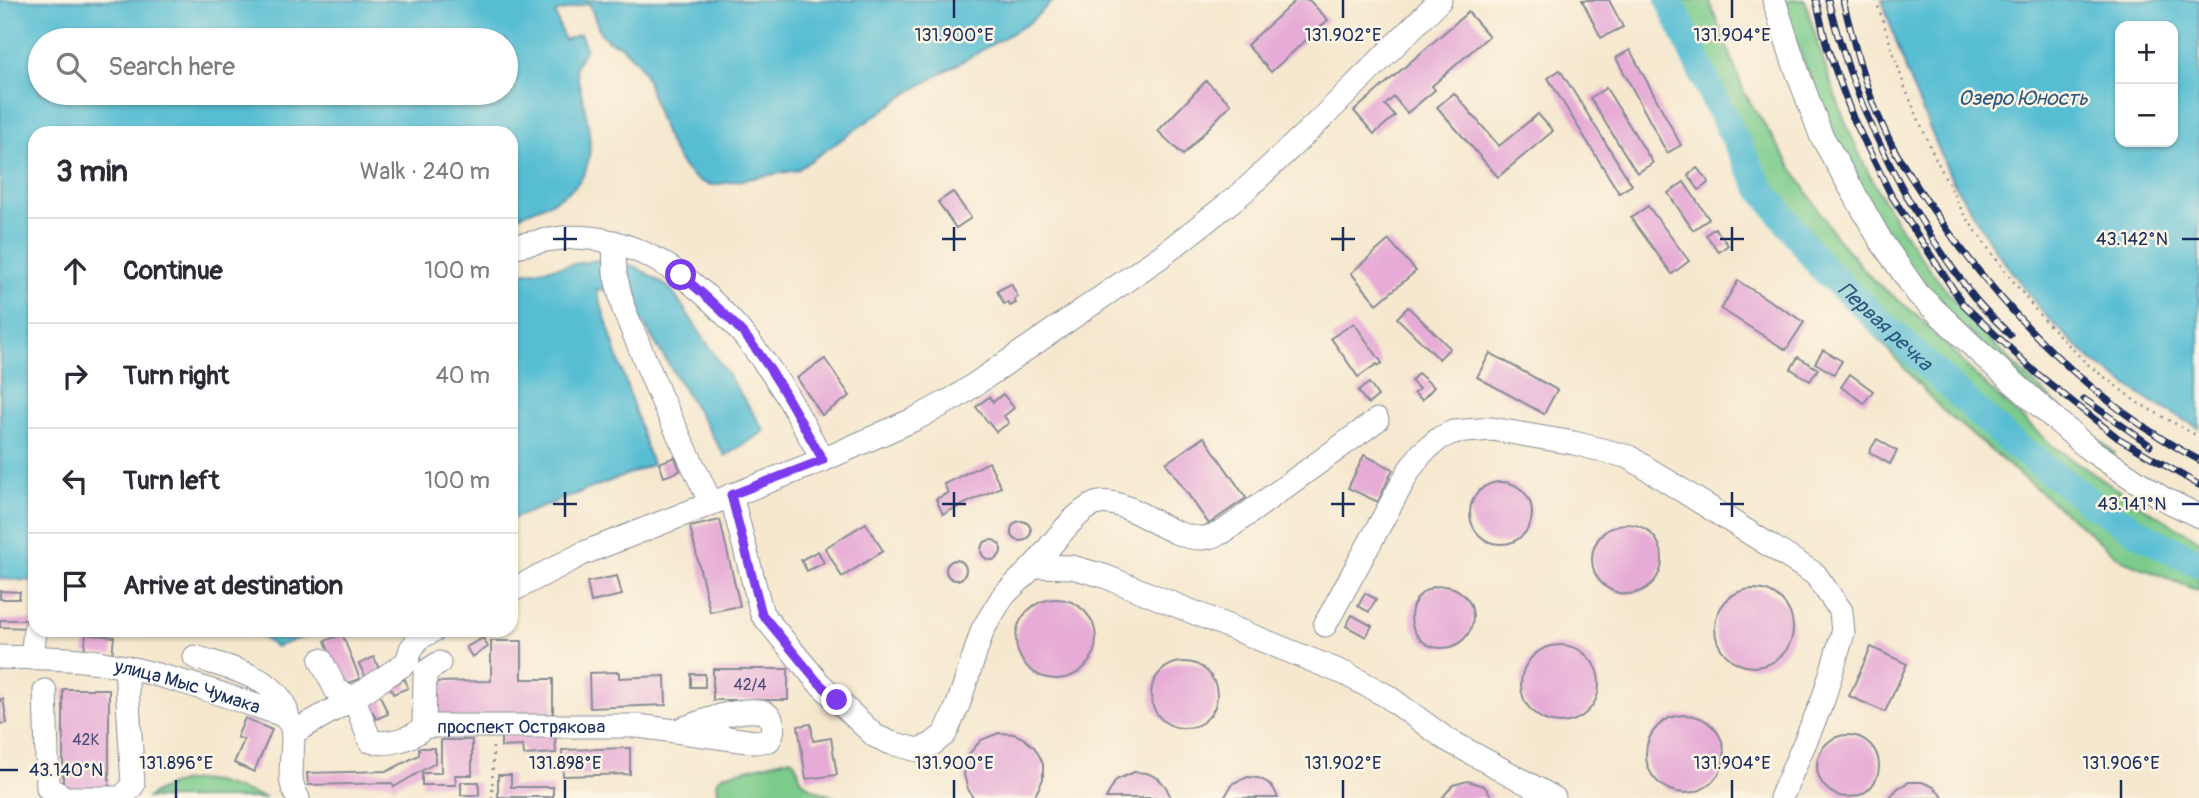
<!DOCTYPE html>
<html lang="en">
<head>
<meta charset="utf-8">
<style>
  body { margin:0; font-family:Pangolin,sans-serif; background:#f7f7f7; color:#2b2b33 }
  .controls { position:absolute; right:21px; top:21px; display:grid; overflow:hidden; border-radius:14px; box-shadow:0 2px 5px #0004 }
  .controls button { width:63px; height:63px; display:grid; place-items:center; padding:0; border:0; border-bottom:2px solid #e1e1e2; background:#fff; color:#2b2b33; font:35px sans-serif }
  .stop { position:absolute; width:21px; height:21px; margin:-16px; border:5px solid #7c3aed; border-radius:50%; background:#fff }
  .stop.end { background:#7c3aed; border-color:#fff; box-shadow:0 2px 7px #0008 }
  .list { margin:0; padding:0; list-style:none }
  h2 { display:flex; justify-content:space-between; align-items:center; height:91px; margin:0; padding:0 28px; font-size:30px }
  h2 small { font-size:23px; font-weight:400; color:#7c7c81 }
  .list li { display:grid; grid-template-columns:46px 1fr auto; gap:21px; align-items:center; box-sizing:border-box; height:105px; padding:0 28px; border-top:2px solid #e1e1e2 }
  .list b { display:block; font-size:26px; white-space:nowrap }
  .list em { font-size:23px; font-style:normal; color:#7c7c81 }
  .icon { flex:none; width:38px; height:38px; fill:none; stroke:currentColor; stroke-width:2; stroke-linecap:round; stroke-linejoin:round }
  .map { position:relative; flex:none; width:2199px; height:798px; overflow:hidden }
  .search { position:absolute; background:#fff; box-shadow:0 2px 5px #0004; left:28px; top:28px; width:490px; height:77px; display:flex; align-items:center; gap:18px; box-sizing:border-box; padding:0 24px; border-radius:38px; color:#7c7c81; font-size:26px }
  .panel { position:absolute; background:#fff; box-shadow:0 2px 5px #0004; left:28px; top:126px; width:490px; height:511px; border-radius:21px }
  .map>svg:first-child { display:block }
  .green { fill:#7ccb8b; stroke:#4c7d74; stroke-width:2 }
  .water { fill:#56bdd3; stroke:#387698; stroke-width:2; fill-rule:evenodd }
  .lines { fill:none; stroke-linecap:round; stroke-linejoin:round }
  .river { stroke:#56bdd3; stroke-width:28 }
  .building { fill:#e6abd6 }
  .minor-casing { stroke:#888c96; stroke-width:25 }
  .path { stroke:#888c96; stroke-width:2.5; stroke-dasharray:2 5; stroke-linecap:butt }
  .minor { stroke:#fff; stroke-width:23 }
  .rail-casing { stroke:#1b2f5e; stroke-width:7 }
  .rail { stroke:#fcf5e5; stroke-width:4.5; stroke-dasharray:13; stroke-linecap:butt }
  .route { stroke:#7c3aed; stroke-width:9 }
  .ticks { fill:none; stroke:#1b2f5e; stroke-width:2.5 }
  .labels { text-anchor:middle; stroke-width:5; stroke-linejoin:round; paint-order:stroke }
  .number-label { font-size:16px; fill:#4e4e7c }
  .street-label { font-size:19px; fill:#1b2f5e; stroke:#fcf5e5 }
  .water-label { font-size:21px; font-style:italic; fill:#2d5a81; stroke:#fcf5e5 }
  .ticks-label { font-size:18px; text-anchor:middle; fill:#1b2f5e; stroke:#fcf5e5; stroke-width:5; stroke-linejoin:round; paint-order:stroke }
</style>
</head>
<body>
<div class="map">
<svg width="2199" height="798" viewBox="0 0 2199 798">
  <rect width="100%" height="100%" fill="#fcf5e5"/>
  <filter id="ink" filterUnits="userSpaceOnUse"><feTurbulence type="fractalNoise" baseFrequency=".0143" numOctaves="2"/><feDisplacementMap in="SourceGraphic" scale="14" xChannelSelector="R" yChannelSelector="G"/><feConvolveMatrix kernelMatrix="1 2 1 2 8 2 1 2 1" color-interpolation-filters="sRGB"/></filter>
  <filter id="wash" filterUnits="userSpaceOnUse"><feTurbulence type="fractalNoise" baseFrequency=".00686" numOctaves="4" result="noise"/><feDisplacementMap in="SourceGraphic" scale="28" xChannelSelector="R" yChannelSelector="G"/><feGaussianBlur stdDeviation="1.57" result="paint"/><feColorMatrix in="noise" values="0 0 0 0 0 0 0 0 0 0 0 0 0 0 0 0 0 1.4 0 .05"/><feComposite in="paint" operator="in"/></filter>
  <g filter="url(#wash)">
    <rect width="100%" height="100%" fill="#f6e8cf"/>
    <g class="green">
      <polygon points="1670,0 1709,0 1745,94 1836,237 1874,281 1917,315 1984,384 2054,447 2140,505 2199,540 2199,591 2122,560 1940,408 1840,296 1759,201"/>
      <path d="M1780 0H1805C1821 58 1840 116 1867 170 1925 283 2016 375 2115 453L2108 459 1916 284 1850 182Z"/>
      <path d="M791 758C799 765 796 770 801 778 806 789 827 794 837 798H722L718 791 717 781 723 775Z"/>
      <path d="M196 780 215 782 266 798H147C163 786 176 782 196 780Z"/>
    </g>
    <g class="water">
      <path d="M0 0H1054L1029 23 911 91 797 170 714 185C672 183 656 105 644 72L636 60 620 45 608 41 600 32 589 3 555 13 564 40 580 34 586 48 575 67C582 102 605 158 574 187 558 202 531 210 511 219V133H341L336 125 322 133H35V581L0 579ZM506 40V93H40V40Z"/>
      <path d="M1882 0H2199V428L2142 396 2089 358 2044 314 1994 248 1952 180 1912 87ZM2173 26V142H2120V26Z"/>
      <polygon points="609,258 638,268 671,289 765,431 725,456 624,292 596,289 652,465 511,519 511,275"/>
      <polygon points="250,630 322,630 276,647"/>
    </g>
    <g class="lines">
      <path class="river" id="s1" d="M1669 0 1715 101 1759 185 1821 267 2007 439 2091 503 2159 544 2199 563"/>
    </g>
    <g id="blocks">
      <g class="building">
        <polygon points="1296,0 1309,0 1328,20 1271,72 1247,45"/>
        <polygon points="1582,0 1609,0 1623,27 1601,38"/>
        <polygon points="1468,12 1489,36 1432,86 1435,90 1407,113 1394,97 1385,105 1395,116 1374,134 1354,111"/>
        <polygon points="1630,50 1681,145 1667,153 1616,58"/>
        <polygon points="1560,70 1632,185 1619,193 1548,78"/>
        <polygon points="1206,81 1231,104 1183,155 1158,131"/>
        <polygon points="1606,88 1653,163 1637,173 1590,98"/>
        <polygon points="1454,93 1499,146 1538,114 1553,131 1498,177 1437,107"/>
        <polygon points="1697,168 1709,182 1699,190 1688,175"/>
        <polygon points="1684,182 1709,219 1693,230 1668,193"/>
        <polygon points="953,192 971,218 956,228 938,202"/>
        <polygon points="1648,206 1689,261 1672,274 1631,218"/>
        <polygon points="1715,228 1728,245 1719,252 1706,235"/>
        <polygon points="1389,240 1416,271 1377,304 1351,273"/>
        <polygon points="1738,281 1804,322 1786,350 1721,309"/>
        <polygon points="1011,284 1018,297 1014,300 1016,303 1010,306 1008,302 1004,304 997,291"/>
        <polygon points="1408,307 1450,348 1439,359 1397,318"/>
        <polygon points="1354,323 1382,363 1378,366 1377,364 1358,377 1331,338"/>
        <polygon points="1823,350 1842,361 1834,374 1815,363"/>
        <polygon points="1490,353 1557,390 1544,414 1477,377"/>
        <polygon points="1798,357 1818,369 1810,381 1791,369"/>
        <polygon points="825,359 850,396 822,415 797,378"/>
        <polygon points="1418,373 1434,387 1422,400 1414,393 1419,389 1411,381"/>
        <polygon points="1850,374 1873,391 1864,403 1841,387"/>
        <polygon points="1369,383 1378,396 1368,404 1358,391"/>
        <polygon points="1003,394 1014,408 1004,416 1009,423 996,432 976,407 989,397 993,402"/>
        <polygon points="1204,437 1246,498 1209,524 1166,463"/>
        <polygon points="1877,439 1897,451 1890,464 1869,452"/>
        <polygon points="1364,455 1393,469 1378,502 1348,488"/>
        <polygon points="675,457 680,471 664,477 659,463"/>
        <polygon points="989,462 1001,487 943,514 936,499 948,493 944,484"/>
        <circle cx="1501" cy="513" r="31"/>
        <polygon points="720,520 740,606 710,612 690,527"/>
        <circle cx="1021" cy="531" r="10"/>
        <polygon points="866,523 883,551 842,577 825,548"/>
        <circle cx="1627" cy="559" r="35"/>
        <circle cx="991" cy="550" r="10"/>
        <polygon points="818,551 824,563 807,571 801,560"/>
        <circle cx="956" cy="570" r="10"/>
        <polygon points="617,576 622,595 591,602 587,582"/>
        <circle cx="1442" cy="617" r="31"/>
        <circle cx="1754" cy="628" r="39"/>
        <polygon points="0,591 20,592 19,599 0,599"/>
        <polygon points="1365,593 1376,599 1369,612 1358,606"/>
        <circle cx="1056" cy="639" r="40"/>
        <polygon points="1352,615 1372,626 1366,637 1346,626"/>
        <polygon points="0,620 31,620 31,628 0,627"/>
        <polygon points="86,634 114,637 112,655 84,653"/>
        <polygon points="342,634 360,679 343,685 325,641"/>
        <polygon points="483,638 488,647 472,657 466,647"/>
        <polygon points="491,641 522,641 522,679 553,679 553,717 433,718 433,682 491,681"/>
        <circle cx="1560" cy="684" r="39"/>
        <polygon points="1871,647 1907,664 1885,712 1849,696"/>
        <polygon points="374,657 380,671 366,678 359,664"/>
        <circle cx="1184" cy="695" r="33"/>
        <rect x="713" y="669" width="75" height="31"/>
        <polygon points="619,672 619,678 665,676 666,705 590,708 589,673"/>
        <rect x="691" y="674" width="14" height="13"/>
        <polygon points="405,679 408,688 393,694 390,686"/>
        <rect x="63" y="689" width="46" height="101"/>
        <polygon points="378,691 388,714 376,719 373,712 364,716 357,700"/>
        <polygon points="0,699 3,699 7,723 0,724"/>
        <circle cx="1685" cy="754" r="39"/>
        <polygon points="245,718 272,730 254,772 234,763 244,740 237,737"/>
        <polygon points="811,724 813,741 831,738 837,775 806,779 798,726"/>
        <polygon points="999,733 1014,734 1023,738 1034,747 1039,755 1043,764 1043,779 1034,798 973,798 968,789 964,775 969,754 981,740"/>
        <polygon points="555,734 556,753 524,755 523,746 501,747 501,736"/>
        <circle cx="1848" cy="766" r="31"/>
        <polygon points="441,740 472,740 472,775 455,775 456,785 422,785 422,773 441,773"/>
        <polygon points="419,748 435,748 435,763 394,787 391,783 308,785 307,773 388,771 419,755"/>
        <polygon points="630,748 630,774 563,776 562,750"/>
        <polygon points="1134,772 1147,773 1158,778 1166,787 1171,798 1106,798 1116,780"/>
        <polygon points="498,775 511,775 511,787 553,787 553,797 498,797"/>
        <polygon points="1248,777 1258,778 1267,782 1274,789 1278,798 1224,798 1233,783"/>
        <polygon points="1468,781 1484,786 1493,798 1442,798 1453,785"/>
        <rect x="461" y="782" width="18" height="13"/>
        <polygon points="1909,782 1922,782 1934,787 1944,798 1889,798 1898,788"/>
      </g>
    </g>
  </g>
  <g filter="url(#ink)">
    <use href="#blocks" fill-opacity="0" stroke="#888c96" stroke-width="2"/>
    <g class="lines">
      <g class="minor-casing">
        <g id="minor">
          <polyline points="1774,0 1793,60 1821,135 1881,241 1918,294 1979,352 2089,449 2162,498 2199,516"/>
          <polyline points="614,242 615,274 624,310 661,398 711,503"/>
          <path d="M511 247C537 242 564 235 590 238 676 248 740 322 784 391 798 413 810 438 823 460"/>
          <polyline points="731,495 762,614 818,682 875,736 891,743 918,750 931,745 945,734 958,705 983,629 1003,596 1034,566 1072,567 1104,576 1346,674 1387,696 1446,739 1554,798"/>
          <path d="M1034 566C1048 550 1075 511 1095 504 1127 494 1166 539 1202 538 1209 538 1216 534 1223 532L1377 420"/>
          <polyline points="511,591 584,553 823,460 915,419 958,396 1160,257 1242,193 1323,117 1440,0"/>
          <polyline points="1325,625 1410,469 1422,453 1440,438 1453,432 1492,429 1574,443 1629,457 1815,574 1841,611 1843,633 1823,700 1781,798"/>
          <path id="s2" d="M434 630 419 638 411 649 407 662 354 698 370 741C384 746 415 739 424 726H638L755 742 769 740C773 733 774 726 771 719 760 697 694 725 676 731"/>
          <path id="s3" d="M0 657C32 658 66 657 98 662 160 672 221 694 280 714 308 727 279 772 298 798"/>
          <path d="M195 657C228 668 283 677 288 719"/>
          <polyline points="32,658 35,630"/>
          <polyline points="321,660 336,690 354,698"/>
          <polyline points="45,691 48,788 66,798 117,798"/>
          <polyline points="424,726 425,676 427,671 439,663"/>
          <polyline points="294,732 354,698"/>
          <polyline points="122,798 133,785 126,667"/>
        </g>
      </g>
      <g class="path">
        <polyline points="1876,0 1905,88 1934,155 1963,213 1993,255 2041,317 2086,363 2138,403 2199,437"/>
        <polyline points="492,798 493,746"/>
      </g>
      <use href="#minor" class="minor"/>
      <g class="rail-casing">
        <g id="rail">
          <polyline points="1816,0 1827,47 1853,118 1891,195 1963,304 2035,372 2118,438 2199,485"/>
          <path d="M1828 0C1855 107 1903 204 1970 292 1981 308 1997 321 2010 335"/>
          <path d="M1843 0C1855 49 1868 100 1892 145 1906 172 1923 196 1941 221 2008 316 2095 405 2199 460"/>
          <polyline points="2084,399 2150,445"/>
        </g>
      </g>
      <use href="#rail" class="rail"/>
    </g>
  </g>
  <g class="lines" filter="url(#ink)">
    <path class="route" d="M681 275C705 295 728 315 748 339 778 376 799 420 823 460L731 495 762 614 818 682 837 700"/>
  </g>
  <path class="ticks" d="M954 0V18M1343 0V18M1732 0V18M565 227V251M954 227V251M1343 227V251M1732 227V251M553 239H577M942 239H966M1331 239H1355M1720 239H1744M2182 239H2199M565 492V517M954 492V517M1343 492V517M1732 492V517M553 504H577M942 504H966M1331 504H1355M1720 504H1744M2182 504H2199M0 770H18M176 780V798M565 780V798M954 780V798M1343 780V798M1732 780V798M2121 780V798"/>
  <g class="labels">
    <g class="number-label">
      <text x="750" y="690">42/4</text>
      <text x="86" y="745">42К</text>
    </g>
    <g class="street-label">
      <text dy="7" stroke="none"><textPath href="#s3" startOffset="191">улица Мыс Чумака</textPath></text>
      <text dy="7" stroke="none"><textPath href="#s2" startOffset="310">проспект Острякова</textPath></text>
    </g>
    <g class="water-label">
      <text x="2023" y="105">Озеро Юность</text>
      <text dy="7" stroke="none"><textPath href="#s1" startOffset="396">Первая речка</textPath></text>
    </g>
  </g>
  <g class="ticks-label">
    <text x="954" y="41">131.900°E</text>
    <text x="1343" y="41">131.902°E</text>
    <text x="1732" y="41">131.904°E</text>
    <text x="2132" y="245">43.142°N</text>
    <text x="2132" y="510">43.141°N</text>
    <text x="176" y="769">131.896°E</text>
    <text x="565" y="769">131.898°E</text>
    <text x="954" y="769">131.900°E</text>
    <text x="1343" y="769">131.902°E</text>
    <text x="1732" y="769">131.904°E</text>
    <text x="2121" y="769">131.906°E</text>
    <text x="66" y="776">43.140°N</text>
  </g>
</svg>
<div class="controls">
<button>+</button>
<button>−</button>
</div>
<div class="stop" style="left:681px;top:275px"></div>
<div class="stop end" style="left:837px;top:700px"></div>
<div class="search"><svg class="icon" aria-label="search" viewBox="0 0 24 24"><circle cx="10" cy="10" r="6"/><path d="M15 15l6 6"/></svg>Search here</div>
<section class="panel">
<h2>3 min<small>Walk · 240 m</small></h2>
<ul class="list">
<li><svg class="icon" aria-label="ahead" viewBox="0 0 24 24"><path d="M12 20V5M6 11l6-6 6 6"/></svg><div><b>Continue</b></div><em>100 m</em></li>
<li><svg class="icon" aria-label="right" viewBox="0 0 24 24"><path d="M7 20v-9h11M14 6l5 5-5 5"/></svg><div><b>Turn right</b></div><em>40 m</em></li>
<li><svg class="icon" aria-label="left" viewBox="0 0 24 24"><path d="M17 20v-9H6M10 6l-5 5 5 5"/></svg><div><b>Turn left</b></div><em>100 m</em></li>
<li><svg class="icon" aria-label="arrive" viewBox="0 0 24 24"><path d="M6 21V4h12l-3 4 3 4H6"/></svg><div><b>Arrive at destination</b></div></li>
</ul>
</section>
</div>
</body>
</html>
